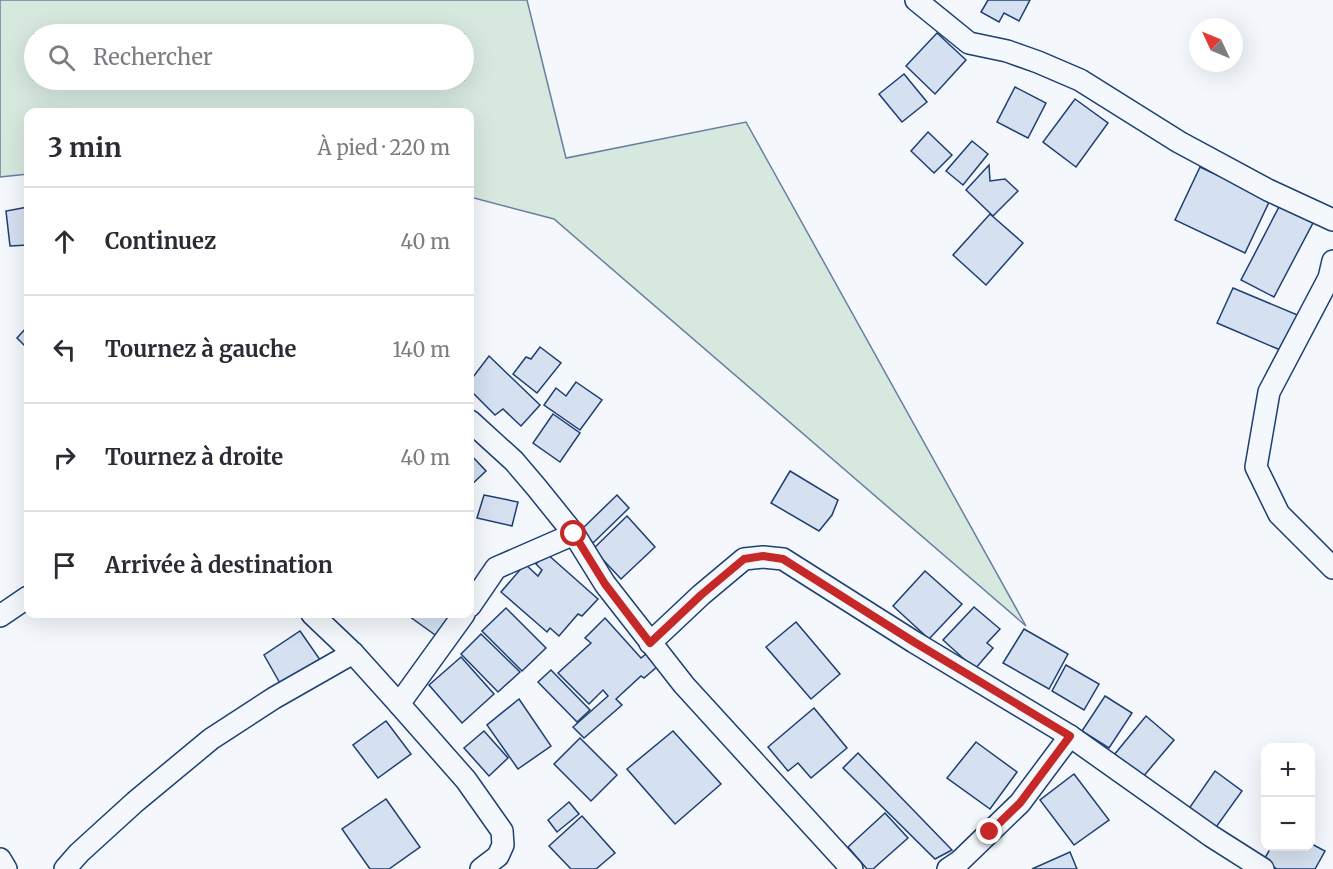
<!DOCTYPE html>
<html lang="fr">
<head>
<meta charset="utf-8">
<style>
  body { margin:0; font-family:Merriweather,serif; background:#f7f7f7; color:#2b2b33 }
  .controls { position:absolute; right:18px; bottom:18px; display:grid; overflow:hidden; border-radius:12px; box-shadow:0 6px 24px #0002 }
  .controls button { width:54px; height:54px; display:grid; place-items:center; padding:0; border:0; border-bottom:2px solid #e1e1e2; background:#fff; color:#2b2b33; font:30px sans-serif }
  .compass { position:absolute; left:1189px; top:18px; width:54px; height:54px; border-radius:50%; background:#fff; box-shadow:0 6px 24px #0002; rotate:314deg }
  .stop { position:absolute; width:18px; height:18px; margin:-14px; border:4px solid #c62828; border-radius:50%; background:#fff }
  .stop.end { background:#c62828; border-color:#fff; box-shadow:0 2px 6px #0008 }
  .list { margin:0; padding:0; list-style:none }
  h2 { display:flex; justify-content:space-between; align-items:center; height:78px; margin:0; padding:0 24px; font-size:26px }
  h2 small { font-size:20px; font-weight:400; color:#7c7c81 }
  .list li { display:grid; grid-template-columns:39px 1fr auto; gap:18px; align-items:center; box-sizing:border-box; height:108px; padding:0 24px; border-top:2px solid #e1e1e2 }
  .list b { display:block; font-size:22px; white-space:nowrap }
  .list em { font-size:20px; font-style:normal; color:#7c7c81 }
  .icon { flex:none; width:33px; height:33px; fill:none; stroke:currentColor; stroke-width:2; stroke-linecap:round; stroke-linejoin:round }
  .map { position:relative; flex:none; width:1333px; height:869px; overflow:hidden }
  .search { position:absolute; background:#fff; box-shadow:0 6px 24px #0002; left:24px; top:24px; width:450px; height:66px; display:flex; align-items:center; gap:15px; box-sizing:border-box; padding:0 21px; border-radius:33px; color:#7c7c81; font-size:22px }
  .panel { position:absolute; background:#fff; box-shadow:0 6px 24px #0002; left:24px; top:108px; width:450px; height:510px; border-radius:12px }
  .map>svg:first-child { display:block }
  .green { fill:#d7e8df; stroke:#687fa3; stroke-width:1.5; fill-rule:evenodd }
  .building { fill:#d5e0f0; stroke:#1d3f73; stroke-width:1.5 }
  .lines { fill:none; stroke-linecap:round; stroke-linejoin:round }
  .minor-casing { stroke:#1d3f73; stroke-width:24 }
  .minor { stroke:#f4f7fb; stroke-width:21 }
  .route { stroke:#c62828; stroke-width:8 }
</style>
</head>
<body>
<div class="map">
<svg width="1333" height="869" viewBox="0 0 1333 869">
  <rect width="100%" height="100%" fill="#f4f7fb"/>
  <path class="green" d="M0 0H527L566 158 746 122 1026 626 554 219 470 197V112H28V174L0 177ZM34 34H464V80H34Z"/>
  <g class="building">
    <polygon points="988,0 1030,0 1019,21 1004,13 999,22 981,12"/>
    <polygon points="937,33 966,60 935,94 906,66"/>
    <polygon points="904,74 927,102 902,122 879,94"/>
    <polygon points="1015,87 1046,103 1028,138 997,122"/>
    <polygon points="1075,99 1108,123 1076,167 1043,142"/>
    <polygon points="928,132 952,155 934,173 911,151"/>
    <polygon points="972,141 988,154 963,185 946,171"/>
    <polygon points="989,165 990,181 1005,179 1018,191 993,216 966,190"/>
    <polygon points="1200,167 1270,200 1245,253 1175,220"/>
    <polygon points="1280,205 1314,221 1274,297 1241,280"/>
    <polygon points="28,207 28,245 10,246 6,211"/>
    <polygon points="990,214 1023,243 986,285 953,255"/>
    <polygon points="1233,288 1314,322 1299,358 1217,323"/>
    <polygon points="28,326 28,349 17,338"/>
    <polygon points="540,347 561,363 537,393 513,374 526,357 531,359"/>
    <polygon points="489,356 540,405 521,426 503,409 495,415 470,390 470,381"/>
    <polygon points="576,382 602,400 580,430 544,405 556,388 566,396"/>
    <polygon points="553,414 580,433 560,462 533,443"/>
    <polygon points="470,454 486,471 470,486"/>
    <polygon points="790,471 838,500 832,515 819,531 771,503"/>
    <polygon points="484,495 518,502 512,526 477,518"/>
    <polygon points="617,495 629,508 593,543 581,530"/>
    <polygon points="627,516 655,547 621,579 593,549"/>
    <polygon points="546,553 598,599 582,616 578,614 559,636 550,628 547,632 501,592 525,564 538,576 542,570 536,564"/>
    <polygon points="925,571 962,604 929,639 893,606"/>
    <polygon points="974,607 1000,629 987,643 993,648 975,669 943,640"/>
    <polygon points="506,608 546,648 522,671 482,631"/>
    <polygon points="406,614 455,614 438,637"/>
    <polygon points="605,618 641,658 646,654 658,666 644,678 641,676 616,699 622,705 584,738 573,727 608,696 603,690 589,704 558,673 591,643 585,638"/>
    <polygon points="796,622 840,674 811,699 766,647"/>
    <polygon points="1024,629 1068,654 1049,689 1003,663"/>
    <polygon points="300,631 323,664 285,692 264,655"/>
    <polygon points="481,634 520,672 498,692 461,654"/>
    <polygon points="461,657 494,694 462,723 429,685"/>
    <polygon points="1066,665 1099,684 1084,710 1052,691"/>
    <polygon points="551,670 590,710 577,722 538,682"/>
    <polygon points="1105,696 1132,713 1109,748 1082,731"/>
    <polygon points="519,699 551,746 518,769 487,725"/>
    <polygon points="814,708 847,748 811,778 798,763 788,771 768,747"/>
    <polygon points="1146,716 1174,740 1142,778 1114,755"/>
    <polygon points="386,721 411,754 378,778 353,745"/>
    <polygon points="484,731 508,758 489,776 464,748"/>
    <polygon points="673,731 721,784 675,824 627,769"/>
    <polygon points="580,738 617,775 591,801 554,764"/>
    <polygon points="976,742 1017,772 990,809 947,778"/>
    <polygon points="858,753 952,850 935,859 843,768"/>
    <polygon points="1215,771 1242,791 1214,830 1188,810"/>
    <polygon points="1074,774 1109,820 1074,845 1040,800"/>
    <polygon points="386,799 420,847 389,869 370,869 342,829"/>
    <polygon points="569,802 579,814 557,832 548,820"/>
    <polygon points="885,813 908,838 873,869 867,869 848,847"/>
    <polygon points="582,816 615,853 596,869 571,869 549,846"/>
    <polygon points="1310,843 1325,851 1315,869 1277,869 1263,861 1272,846 1310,846"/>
    <polygon points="1070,852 1077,869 1032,869"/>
  </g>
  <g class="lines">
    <g class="minor-casing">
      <g id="minor">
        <polyline points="916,0 969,43 1007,51 1038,62 1080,80 1179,142 1268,190 1333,220"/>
        <polyline points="1333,261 1329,278 1269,392 1256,467 1279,514 1333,568"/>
        <polyline points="470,421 514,461 537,488 574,534"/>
        <polyline points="470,606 496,568 574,534 605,584 684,685 852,869"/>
        <polyline points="312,614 353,653 399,704"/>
        <polyline points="464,614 399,704 466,780 502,831 503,845 498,856 481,869"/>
        <polyline points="0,616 28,597"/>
        <polyline points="650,643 701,595 744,559 763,557 783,559 914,642 1070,736 1211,836 1263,869"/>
        <polyline points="0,859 6,869"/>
        <polyline points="65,869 79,853 135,802 211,739 274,698 353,653"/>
        <polyline points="948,869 960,861 1020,803 1070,736"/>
      </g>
    </g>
    <use href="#minor" class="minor"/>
  </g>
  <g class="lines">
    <polyline class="route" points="574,534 605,584 650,643 701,595 744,559 763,556 783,559 914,642 1070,736 1020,803 990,832"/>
  </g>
</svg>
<div class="controls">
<button>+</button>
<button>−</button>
</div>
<svg class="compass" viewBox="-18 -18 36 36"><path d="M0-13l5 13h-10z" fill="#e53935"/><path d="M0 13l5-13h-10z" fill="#7c7c81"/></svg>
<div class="stop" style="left:574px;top:534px"></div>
<div class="stop end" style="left:990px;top:832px"></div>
<div class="search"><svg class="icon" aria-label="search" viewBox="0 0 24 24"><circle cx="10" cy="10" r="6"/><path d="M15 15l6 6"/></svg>Rechercher</div>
<section class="panel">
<h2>3 min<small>À pied · 220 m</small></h2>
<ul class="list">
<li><svg class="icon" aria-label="ahead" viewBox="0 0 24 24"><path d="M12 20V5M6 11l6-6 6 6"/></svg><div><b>Continuez</b></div><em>40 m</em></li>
<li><svg class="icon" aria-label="left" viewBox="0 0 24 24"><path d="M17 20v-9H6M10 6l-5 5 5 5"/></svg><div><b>Tournez à gauche</b></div><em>140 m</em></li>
<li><svg class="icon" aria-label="right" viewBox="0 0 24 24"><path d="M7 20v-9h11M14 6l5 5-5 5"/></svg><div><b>Tournez à droite</b></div><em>40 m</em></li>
<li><svg class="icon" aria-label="arrive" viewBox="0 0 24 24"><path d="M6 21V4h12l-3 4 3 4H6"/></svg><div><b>Arrivée à destination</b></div></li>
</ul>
</section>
</div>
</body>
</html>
